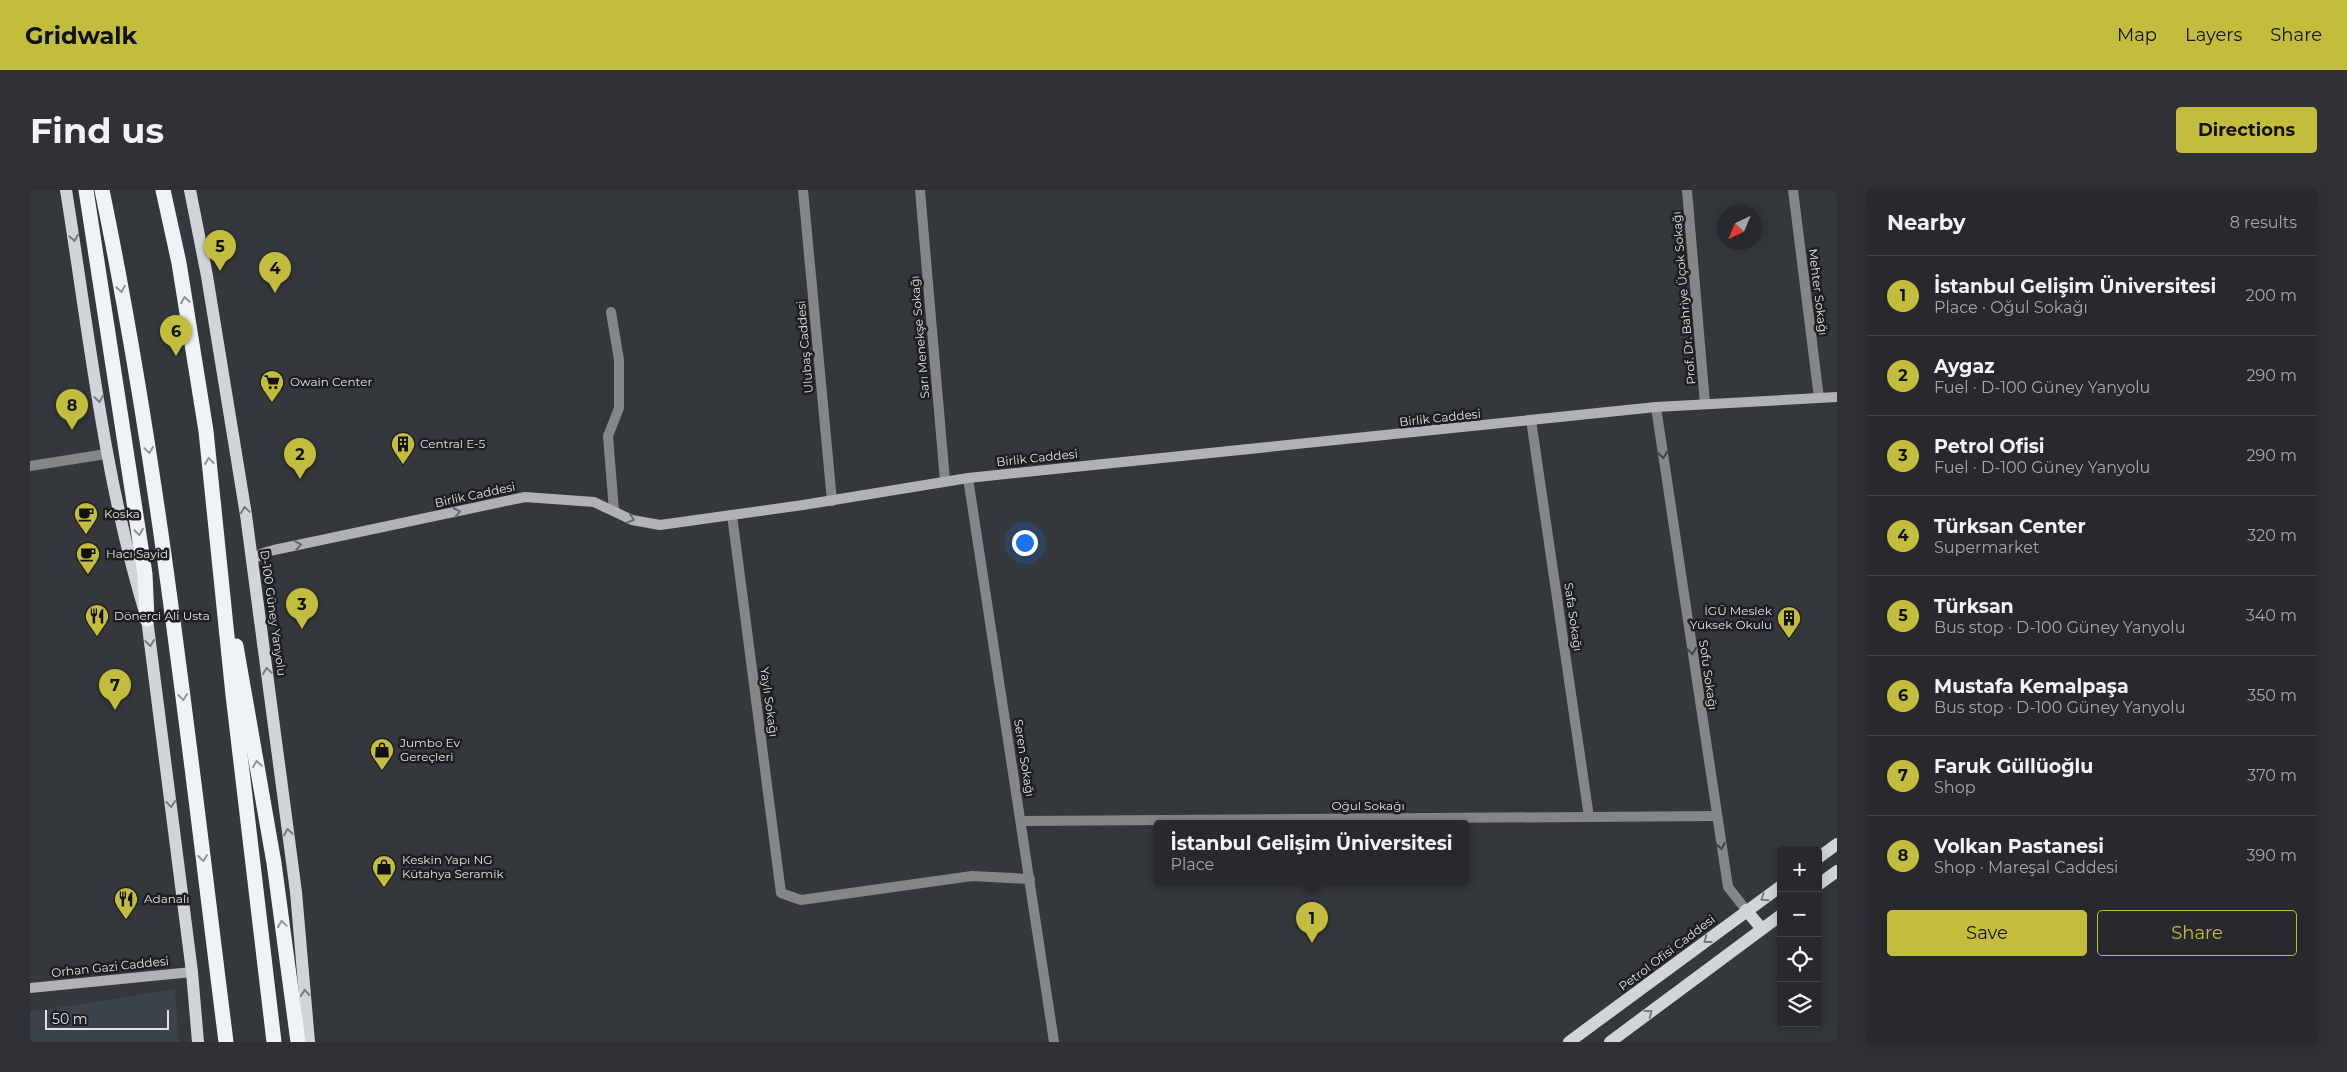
<!DOCTYPE html>
<html lang="en">
<head>
<meta charset="utf-8">
<style>
  body { margin:0; font-family:Montserrat,sans-serif; background:#2f3134; color:#f1f3f6 }
  .controls { position:absolute; right:15px; bottom:15px; display:grid; overflow:hidden; border-radius:5px; box-shadow:0 2px 12px #0003 }
  .controls button { width:45px; height:45px; display:grid; place-items:center; padding:0; border:0; border-bottom:1px solid #434548; background:#27292c; color:#f1f3f6; font:25px sans-serif }
  .compass { position:absolute; left:1687px; top:15px; width:45px; height:45px; border-radius:50%; background:#27292c; box-shadow:0 2px 12px #0003; rotate:224deg }
  .scale { position:absolute; left:15px; bottom:12px; width:124px; box-sizing:border-box; padding-left:5px; border:2px solid #e1e2e5; border-top:0; font-size:14px; line-height:18px; white-space:nowrap; color:#e1e2e5; -webkit-text-stroke:4px #1d1e20; paint-order:stroke }
  .you { position:absolute; left:994px; top:352px; width:18px; height:18px; margin:-12px; border:4px solid #fff; border-radius:50%; background:#1a73e8; box-shadow:0 0 0 8px #1a73e833 }
  .badge { display:grid; place-items:center; width:32px; height:32px; border-radius:50%; background:#c3bd3e; color:#111; font-size:16px; font-weight:700 }
  .pin { position:absolute; translate:-50% -41px; filter:drop-shadow(0 1px 2px #0008) }
  .pin::after { content:''; position:absolute; top:26px; width:18px; height:15px; background:inherit; clip-path:polygon(0 0,100% 0,50% 100%) }
  .popup { position:absolute; left:1124px; top:630px; width:315px; height:65px; box-sizing:border-box; display:grid; place-content:center; border-radius:5px; background:#27292c; filter:drop-shadow(0 1px 4px #0005); font-size:16px; white-space:nowrap; color:#a4a6a9 }
  .popup b { font-size:19px; color:#f1f3f6 }
  .popup::after { content:''; position:absolute; left:50%; top:100%; margin-left:-10px; border:10px solid transparent; border-top-color:#27292c }
  .list { margin:0; padding:0; list-style:none }
  h2 { display:flex; justify-content:space-between; align-items:center; height:65px; margin:0; padding:0 20px; font-size:21px }
  h2 small { font-size:16px; font-weight:400; color:#a4a6a9 }
  .list li { display:grid; grid-template-columns:32px 1fr auto; gap:15px; align-items:center; box-sizing:border-box; height:80px; padding:0 20px; border-top:1px solid #434548 }
  .list b { display:block; font-size:19px; white-space:nowrap }
  .list p { margin:0; font-size:16px; white-space:nowrap; color:#a4a6a9 }
  .list em { font-size:16px; font-style:normal; color:#a4a6a9 }
  .actions { display:flex; gap:10px; padding:15px 20px }
  .actions a { flex:1; padding:11px 0; border:1px solid #c3bd3e; border-radius:5px; text-align:center; font-size:18px; color:#c3bd3e }
  .actions .main { background:#c3bd3e; color:#111 }
  .icon { flex:none; width:28px; height:28px; fill:none; stroke:currentColor; stroke-width:2; stroke-linecap:round; stroke-linejoin:round }
  .map { position:relative; flex:none; width:1807px; height:852px; overflow:hidden; border-radius:5px }
  header { display:flex; align-items:center; gap:30px; box-sizing:border-box; height:70px; padding:0 25px; background:#c3bd3e; color:#111 }
  header strong { font-size:24px }
  nav { display:flex; gap:28px; margin-inline-start:auto; font-size:18px }
  .intro { display:flex; align-items:center; justify-content:space-between; box-sizing:border-box; height:120px; padding:0 30px }
  h1 { margin:0; font-size:35px }
  .button { padding:12px 22px; border-radius:5px; background:#c3bd3e; color:#111; font-size:18px; font-weight:700 }
  main { display:flex; gap:30px; padding:0 30px }
  aside { flex:1; background:#27292c; border-radius:5px; box-shadow:0 2px 12px #0003 }
  .map>svg:first-child { display:block }
  .built { fill:#3b424a }
  .lines { fill:none; stroke-linecap:round; stroke-linejoin:round }
  .street { stroke:#848688; stroke-width:10 }
  .secondary { stroke:#b0b2b5; stroke-width:10 }
  .primary { stroke:#d1d4d8; stroke-width:12 }
  .highway { stroke:#eff3f8; stroke-width:15 }
  .oneway { stroke:#77797c }
  .oneway2 { stroke:#909397 }
  .oneway3 { stroke:#414244 }
  .oneway4 { stroke:#66686a }
  .labels { text-anchor:middle; stroke-width:5; stroke-linejoin:round; paint-order:stroke }
  .street-label { font-size:12px; fill:#e1e2e5; stroke:#1d1e20 }
  .poi-label { font-size:12px; fill:#e1e2e5; stroke:#1d1e20; text-anchor:start }
</style>
</head>
<body>
<header>
<strong>Gridwalk</strong>
<nav><a>Map</a><a>Layers</a><a>Share</a></nav>
</header>
<div class="intro"><h1>Find us</h1><a class="button">Directions</a></div>
<main>
<div class="map">
<svg width="1807" height="852" viewBox="0 0 1807 852">
  <rect width="100%" height="100%" fill="#34373b"/>
  <polygon class="built" points="145,799 149,852 0,852 0,822"/>
  <g class="lines">
    <g class="street">
      <polyline points="773,0 802,311"/>
      <polyline points="890,0 915,291"/>
      <polyline points="1657,0 1675,214"/>
      <polyline points="1763,0 1789,208"/>
      <polyline points="581,122 589,170 589,218 578,246 584,321"/>
      <polyline points="1626,217 1698,697 1716,720"/>
      <polyline points="1501,230 1559,627"/>
      <polyline points="0,276 76,264"/>
      <polyline points="938,288 1024,852"/>
      <polyline points="702,325 751,703 771,710 942,686 1000,689"/>
      <polyline points="991,631 1686,626"/>
    </g>
    <g class="secondary">
      <polyline points="222,370 233,363 244,360 495,307 564,312 602,330 630,335 773,315 938,288 1626,217 1807,207"/>
      <polyline points="0,798 162,782"/>
    </g>
    <g class="primary">
      <path d="M36 0C59 143 74 290 117 429L162 782 168 852"/>
      <polyline points="160,0 177,86 216,325 266,702 279,852"/>
      <polyline points="1788,668 1807,654"/>
      <polyline points="1788,695 1807,681"/>
      <polyline points="1716,720 1732,739"/>
      <polyline points="1539,852 1751,696"/>
      <polyline points="1580,852 1751,725"/>
    </g>
    <g class="highway">
      <polyline points="56,0 115,384 117,429"/>
      <path d="M72 0C130 281 160 567 196 852"/>
      <polyline points="133,0 149,73 176,241 203,505 244,852"/>
      <polyline points="206,456 244,673 268,852"/>
    </g>
  </g>
  <defs><path id="oneway-chevron" d="M-2-3.5L2.5 0L-2 3.5" fill="none" stroke-width="1.6" stroke-linecap="round" stroke-linejoin="round" transform="scale(1.25)"/></defs>
  <g class="oneway">
    <use href="#oneway-chevron" transform="translate(44 48) rotate(81)"/>
    <use href="#oneway-chevron" transform="translate(69 209) rotate(82)"/>
    <use href="#oneway-chevron" transform="translate(215 320) rotate(-98)"/>
    <use href="#oneway-chevron" transform="translate(120 453) rotate(83)"/>
    <use href="#oneway-chevron" transform="translate(237 481) rotate(-98)"/>
    <use href="#oneway-chevron" transform="translate(141 614) rotate(83)"/>
    <use href="#oneway-chevron" transform="translate(258 642) rotate(-100)"/>
    <use href="#oneway-chevron" transform="translate(1734 708) rotate(145)"/>
    <use href="#oneway-chevron" transform="translate(1677 750) rotate(143)"/>
    <use href="#oneway-chevron" transform="translate(275 803) rotate(-95)"/>
    <use href="#oneway-chevron" transform="translate(1619 823) rotate(-37)"/>
  </g>
  <g class="oneway2">
    <use href="#oneway-chevron" transform="translate(91 99) rotate(80)"/>
    <use href="#oneway-chevron" transform="translate(155 110) rotate(-100)"/>
    <use href="#oneway-chevron" transform="translate(119 260) rotate(82)"/>
    <use href="#oneway-chevron" transform="translate(179 271) rotate(-97)"/>
    <use href="#oneway-chevron" transform="translate(109 342) rotate(81)"/>
    <use href="#oneway-chevron" transform="translate(153 507) rotate(83)"/>
    <use href="#oneway-chevron" transform="translate(227 574) rotate(-99)"/>
    <use href="#oneway-chevron" transform="translate(173 668) rotate(83)"/>
    <use href="#oneway-chevron" transform="translate(252 734) rotate(-98)"/>
  </g>
  <g class="oneway3">
    <use href="#oneway-chevron" transform="translate(1633 265) rotate(82)"/>
    <use href="#oneway-chevron" transform="translate(1662 461) rotate(82)"/>
    <use href="#oneway-chevron" transform="translate(1691 656) rotate(81)"/>
  </g>
  <g class="oneway4">
    <use href="#oneway-chevron" transform="translate(427 322) rotate(-12)"/>
    <use href="#oneway-chevron" transform="translate(601 329) rotate(19)"/>
    <use href="#oneway-chevron" transform="translate(268 355) rotate(-11)"/>
  </g>
  <defs>
    <g id="supermarket-pin" transform="scale(1.25)"><path d="M0 17L-7.5 6A9.5 9.5 0 1 1 7.5 6Z" fill="#c3bd3e" stroke="#1d1e20"/><path d="M-6-5.5h2.5l.6 2H6L4.5 2H-2.5L-4.4-4H-6ZM-1.5 3.2a1.3 1.3 0 1 0 .1 0ZM3 3.2a1.3 1.3 0 1 0 .1 0Z" fill="#111"/></g>
    <g id="building-pin" transform="scale(1.25)"><path d="M0 17L-7.5 6A9.5 9.5 0 1 1 7.5 6Z" fill="#c3bd3e" stroke="#1d1e20"/><path d="M-4-6H4V6H1V3H-1V6H-4ZM-2.5-4.3h1.7v1.8h-1.7ZM.8-4.3h1.7v1.8H.8ZM-2.5-1h1.7V.8h-1.7ZM.8-1h1.7V.8H.8Z" fill="#111"/></g>
    <g id="cafe-pin" transform="scale(1.25)"><path d="M0 17L-7.5 6A9.5 9.5 0 1 1 7.5 6Z" fill="#c3bd3e" stroke="#1d1e20"/><path d="M-5.5-4.5H6V0H3Q3 3.5 0 3.5H-2.5Q-5.5 3.5-5.5 0ZM3-3.2v2h1.7v-2ZM-6 4.5H4V6H-6Z" fill="#111"/></g>
    <g id="restaurant-pin" transform="scale(1.25)"><path d="M0 17L-7.5 6A9.5 9.5 0 1 1 7.5 6Z" fill="#c3bd3e" stroke="#1d1e20"/><path d="M-5-6h1v4h1v-4h1v4h1v-4h1v5L-1.5 .5V6h-2V.5L-5-1ZM5-6V6H3V1.5H1.5Q1.5-4 5-6Z" fill="#111"/></g>
    <g id="shop-pin" transform="scale(1.25)"><path d="M0 17L-7.5 6A9.5 9.5 0 1 1 7.5 6Z" fill="#c3bd3e" stroke="#1d1e20"/><path d="M-5-2.5h2.3a2.7 3.5 0 0 1 5.4 0H5L5.5 6h-11ZM-1.5-2.5h3a1.5 2.3 0 0 0-3 0Z" fill="#111"/></g>
  </defs>
  <g fill-rule="evenodd">
    <use href="#supermarket-pin" x="242" y="192"/>
    <use href="#building-pin" x="373" y="254"/>
    <use href="#cafe-pin" x="56" y="324"/>
    <use href="#cafe-pin" x="58" y="364"/>
    <use href="#restaurant-pin" x="67" y="426"/>
    <use href="#building-pin" x="1759" y="428"/>
    <use href="#shop-pin" x="352" y="560"/>
    <use href="#shop-pin" x="354" y="677"/>
    <use href="#restaurant-pin" x="96" y="709"/>
  </g>
  <g class="labels">
    <g class="street-label">
      <text transform="translate(1788 102) rotate(83)" y="4">Mehter Sokağı</text>
      <text transform="translate(1654 108) rotate(-95)" y="4">Prof. Dr. Bahriye Üçok Sokağı</text>
      <text transform="translate(890 147) rotate(-95)" y="4">Sarı Menekşe Sokağı</text>
      <text transform="translate(775 157) rotate(-95)" y="4">Ulubaş Caddesi</text>
      <text transform="translate(1410 228) rotate(-6)" y="4">Birlik Caddesi</text>
      <text transform="translate(1007 268) rotate(-6)" y="4">Birlik Caddesi</text>
      <text transform="translate(445 305) rotate(-12)" y="4">Birlik Caddesi</text>
      <text transform="translate(243 423) rotate(82)" y="4">D-100 Güney Yanyolu</text>
      <text transform="translate(1543 427) rotate(82)" y="4">Safa Sokağı</text>
      <text transform="translate(1678 485) rotate(82)" y="4">Sofu Sokağı</text>
      <text transform="translate(739 512) rotate(82)" y="4">Yaylı Sokağı</text>
      <text transform="translate(994 568) rotate(81)" y="4">Seren Sokağı</text>
      <text x="1338" y="620">Oğul Sokağı</text>
      <text transform="translate(1637 763) rotate(-37)" y="4">Petrol Ofisi Caddesi</text>
      <text transform="translate(80 777) rotate(-6)" y="4">Orhan Gazi Caddesi</text>
    </g>
    <g class="poi-label">
      <text x="260" y="196">Owain Center</text>
      <text x="390" y="258">Central E-5</text>
      <text x="74" y="328">Koska</text>
      <text x="76" y="368">Hacı Sayid</text>
      <text x="1742" y="425" text-anchor="end">İGÜ Meslek<tspan x="1742" dy="14">Yüksek Okulu</tspan></text>
      <text x="84" y="430">Dönerci Ali Usta</text>
      <text x="370" y="557">Jumbo Ev<tspan x="370" dy="14">Gereçleri</tspan></text>
      <text x="372" y="674">Keskin Yapı NG<tspan x="372" dy="14">Kütahya Seramik</tspan></text>
      <text x="114" y="713">Adanalı</text>
    </g>
  </g>
</svg>
<div class="controls">
<button>+</button>
<button>−</button>
<button><svg class="icon" aria-label="locate" viewBox="0 0 24 24"><circle cx="12" cy="12" r="6"/><path d="M12 2v4M12 18v4M2 12h4M18 12h4"/></svg></button>
<button><svg class="icon" aria-label="layers" viewBox="0 0 24 24"><path d="M12 4l9 5-9 5-9-5zM3 14l9 5 9-5"/></svg></button>
</div>
<svg class="compass" viewBox="-18 -18 36 36"><path d="M0-13l5 13h-10z" fill="#e53935"/><path d="M0 13l5-13h-10z" fill="#a4a6a9"/></svg>
<div class="scale">50 m</div>
<div class="you"></div>
<div class="pin badge" style="left:1282px;top:753px">1</div>
<div class="popup"><b>İstanbul Gelişim Üniversitesi</b>Place</div>
<div class="pin badge" style="left:270px;top:289px">2</div>
<div class="pin badge" style="left:272px;top:439px">3</div>
<div class="pin badge" style="left:245px;top:103px">4</div>
<div class="pin badge" style="left:190px;top:81px">5</div>
<div class="pin badge" style="left:146px;top:166px">6</div>
<div class="pin badge" style="left:85px;top:520px">7</div>
<div class="pin badge" style="left:42px;top:240px">8</div>
</div>
<aside>
<h2>Nearby<small>8 results</small></h2>
<ul class="list">
<li><span class="badge">1</span><div><b>İstanbul Gelişim Üniversitesi</b><p>Place · Oğul Sokağı</p></div><em>200 m</em></li>
<li><span class="badge">2</span><div><b>Aygaz</b><p>Fuel · D-100 Güney Yanyolu</p></div><em>290 m</em></li>
<li><span class="badge">3</span><div><b>Petrol Ofisi</b><p>Fuel · D-100 Güney Yanyolu</p></div><em>290 m</em></li>
<li><span class="badge">4</span><div><b>Türksan Center</b><p>Supermarket</p></div><em>320 m</em></li>
<li><span class="badge">5</span><div><b>Türksan</b><p>Bus stop · D-100 Güney Yanyolu</p></div><em>340 m</em></li>
<li><span class="badge">6</span><div><b>Mustafa Kemalpaşa</b><p>Bus stop · D-100 Güney Yanyolu</p></div><em>350 m</em></li>
<li><span class="badge">7</span><div><b>Faruk Güllüoğlu</b><p>Shop</p></div><em>370 m</em></li>
<li><span class="badge">8</span><div><b>Volkan Pastanesi</b><p>Shop · Mareşal Caddesi</p></div><em>390 m</em></li>
</ul>
<div class="actions"><a class="main">Save</a><a>Share</a></div>
</aside>
</main>
</body>
</html>
